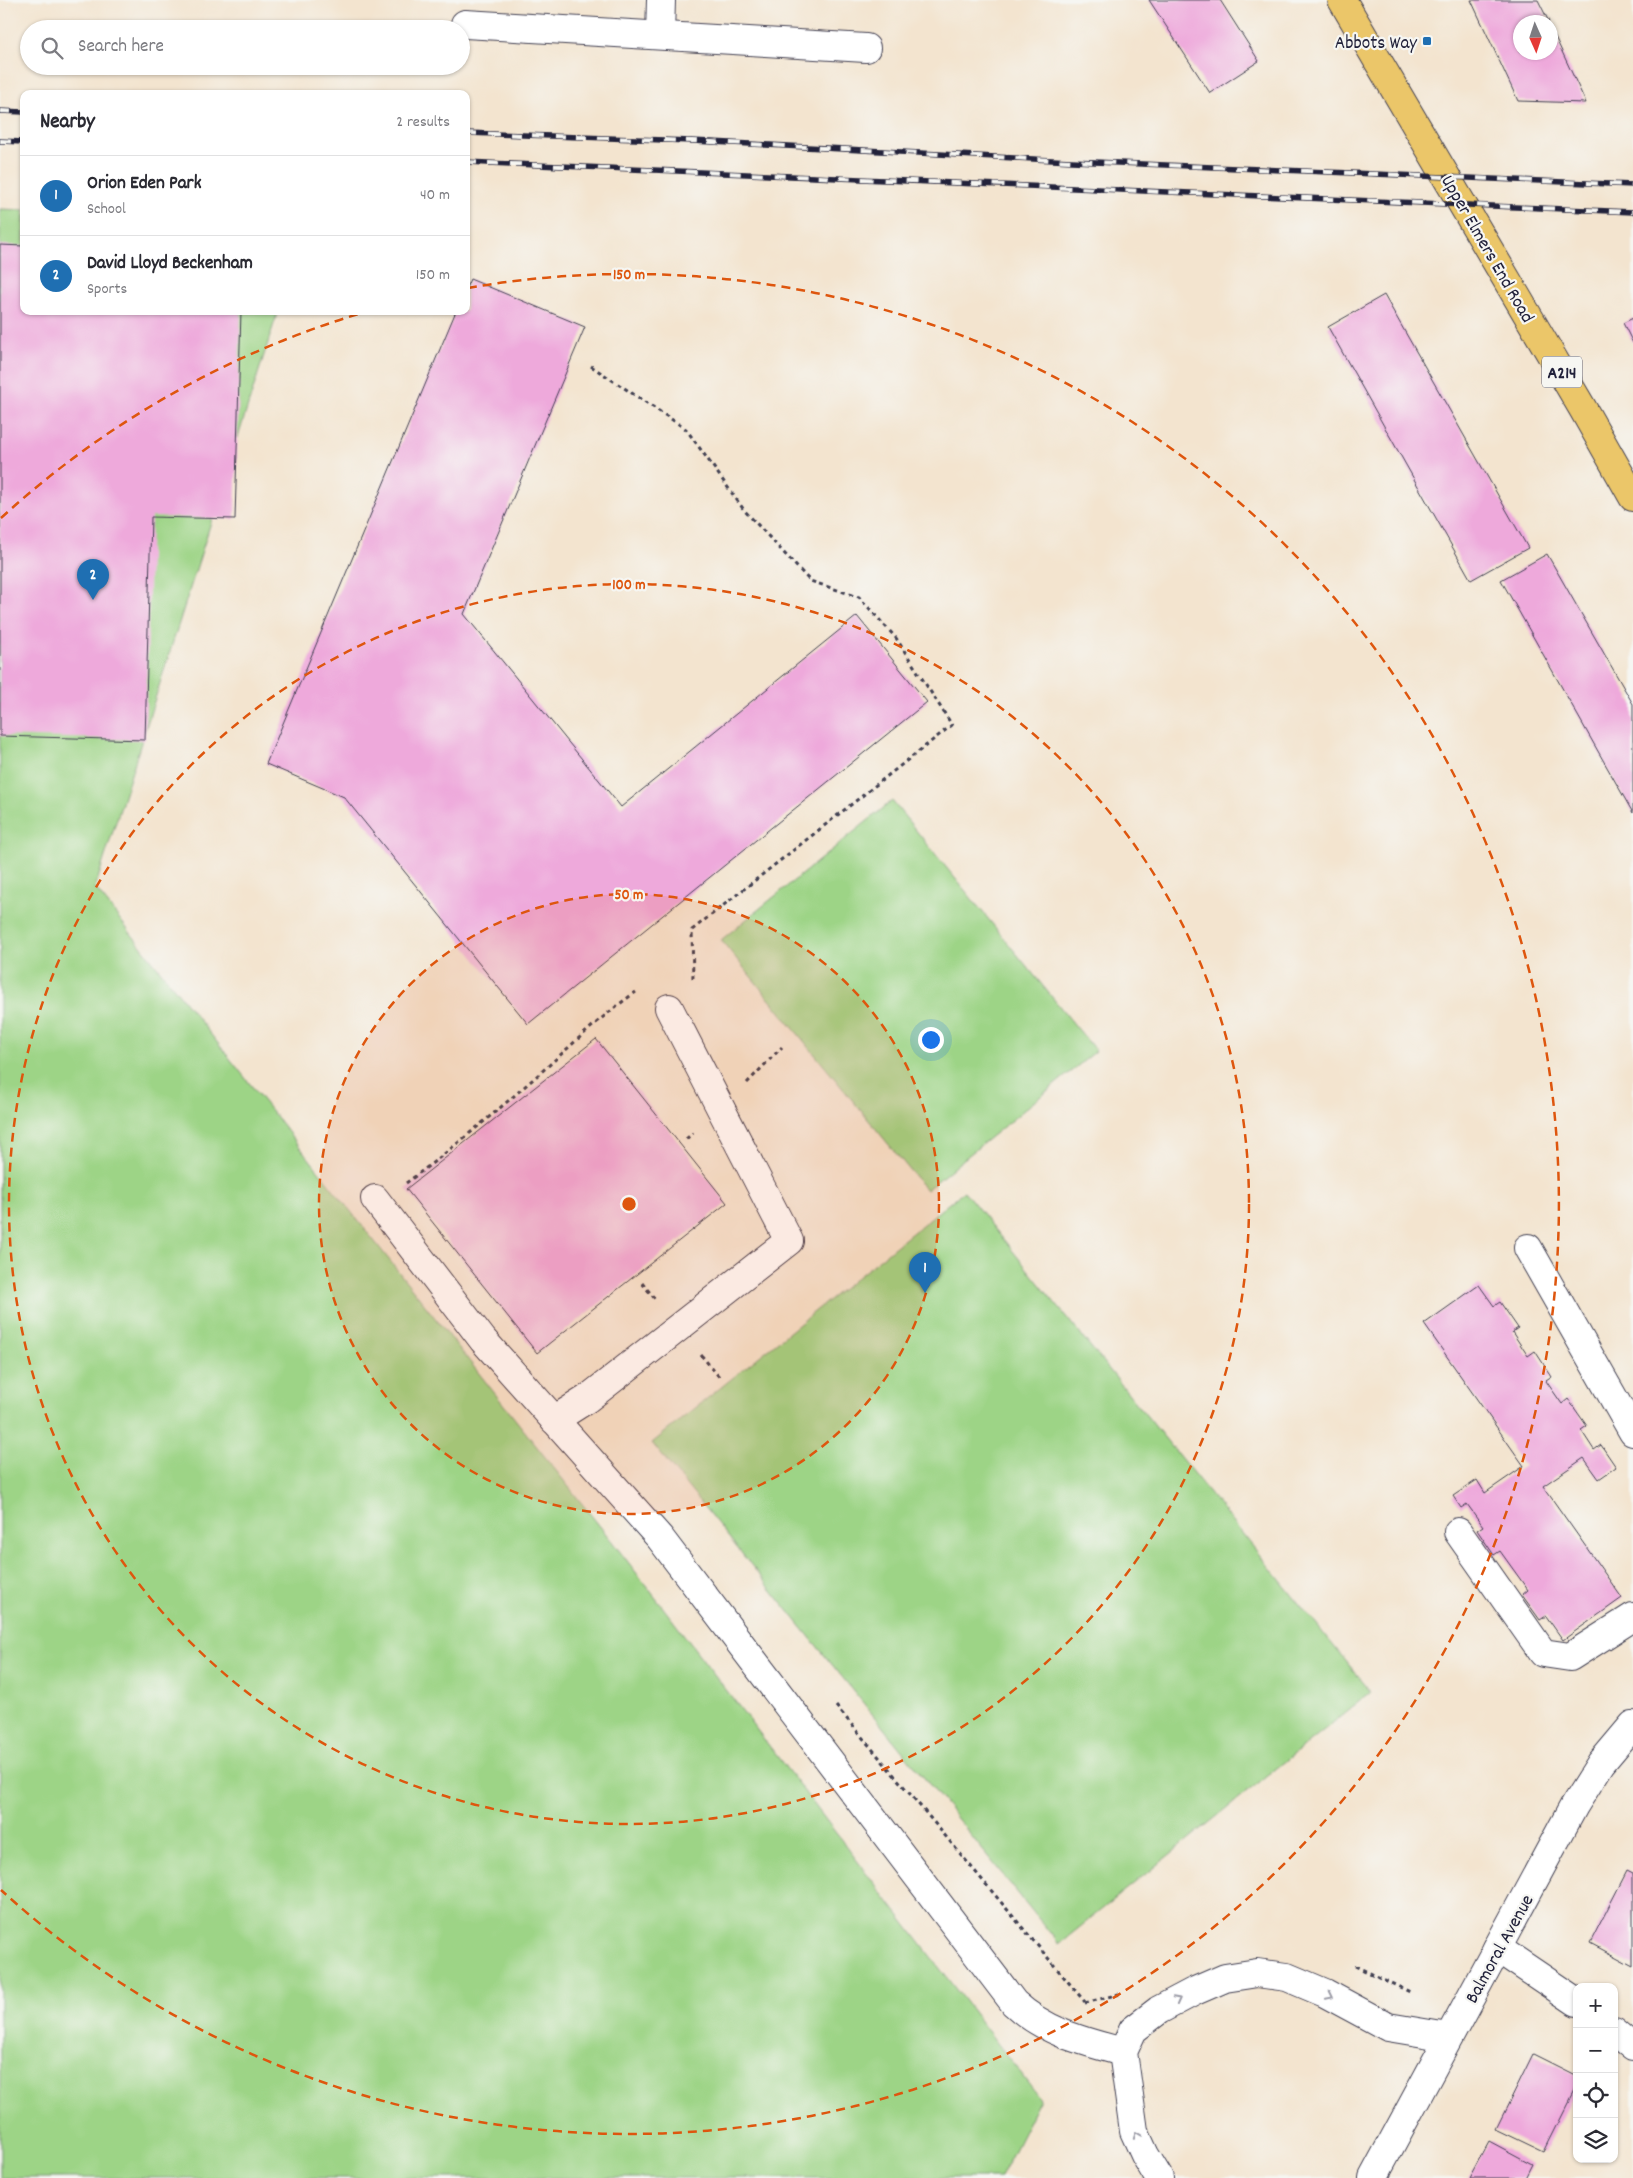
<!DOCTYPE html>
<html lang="en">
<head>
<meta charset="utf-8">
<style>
  body { margin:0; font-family:Dekko,sans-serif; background:#f7f7f7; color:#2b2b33 }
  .controls { position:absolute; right:15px; bottom:15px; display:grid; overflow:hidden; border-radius:10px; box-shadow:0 1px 4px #0004 }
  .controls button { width:45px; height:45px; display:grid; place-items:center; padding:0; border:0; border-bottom:1px solid #e1e1e2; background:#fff; color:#2b2b33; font:25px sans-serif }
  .compass { position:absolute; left:1513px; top:15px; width:45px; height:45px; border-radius:50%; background:#fff; box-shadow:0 1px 4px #0004; rotate:177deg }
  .you { position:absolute; left:930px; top:1039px; width:18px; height:18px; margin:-12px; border:4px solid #fff; border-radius:50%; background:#1a73e8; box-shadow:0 0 0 8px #1a73e833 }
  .badge { display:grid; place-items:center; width:32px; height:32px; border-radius:50%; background:#1f6fb2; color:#fff; font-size:16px; font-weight:700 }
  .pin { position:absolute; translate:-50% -41px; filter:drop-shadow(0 1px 2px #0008) }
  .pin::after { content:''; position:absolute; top:26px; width:18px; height:15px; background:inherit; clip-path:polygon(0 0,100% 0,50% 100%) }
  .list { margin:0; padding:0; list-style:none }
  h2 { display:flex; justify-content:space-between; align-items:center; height:65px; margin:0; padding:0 20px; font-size:21px }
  h2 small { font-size:16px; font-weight:400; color:#7c7c81 }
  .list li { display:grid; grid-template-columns:32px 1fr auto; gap:15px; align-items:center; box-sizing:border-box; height:80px; padding:0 20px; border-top:1px solid #e1e1e2 }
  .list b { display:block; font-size:19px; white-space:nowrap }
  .list p { margin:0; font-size:16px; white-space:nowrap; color:#7c7c81 }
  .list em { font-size:16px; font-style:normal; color:#7c7c81 }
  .icon { flex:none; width:28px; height:28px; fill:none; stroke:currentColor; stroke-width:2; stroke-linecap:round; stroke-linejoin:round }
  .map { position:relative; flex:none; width:1633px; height:2178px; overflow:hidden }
  .search { position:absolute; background:#fff; box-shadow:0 1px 4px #0004; left:20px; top:20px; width:450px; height:55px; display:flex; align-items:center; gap:12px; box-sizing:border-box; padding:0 18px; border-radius:28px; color:#7c7c81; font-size:19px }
  .panel { position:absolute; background:#fff; box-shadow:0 1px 4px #0004; left:20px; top:90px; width:450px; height:225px; border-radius:10px }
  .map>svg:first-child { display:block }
  .green { fill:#9dd486; stroke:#607b60 }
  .building { fill:#eea9db }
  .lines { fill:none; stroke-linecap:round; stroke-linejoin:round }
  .minor-casing { stroke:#413f51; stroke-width:30 }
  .major-casing { stroke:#413f51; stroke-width:30 }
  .path { stroke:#413f51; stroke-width:3; stroke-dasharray:4 4; stroke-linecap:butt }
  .minor { stroke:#fff; stroke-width:28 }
  .major { stroke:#ebc669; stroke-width:28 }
  .rail-casing { stroke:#22223b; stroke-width:5.5 }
  .rail { stroke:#f6f6f2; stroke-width:4; stroke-dasharray:11; stroke-linecap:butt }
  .oneway { stroke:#9c9ca7 }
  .ring { fill:none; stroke:#de560e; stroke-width:2.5; stroke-dasharray:9 6 }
  .poi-dot { fill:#1f6fb2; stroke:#f6f6f2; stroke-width:2 }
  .labels { text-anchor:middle; stroke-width:4.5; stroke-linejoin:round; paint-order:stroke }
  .shield { fill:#f6f6f2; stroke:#626272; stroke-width:1 }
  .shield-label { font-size:18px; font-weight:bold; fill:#22223b }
  .poi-label { font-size:19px; fill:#22223b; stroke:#f6f6f2; text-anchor:end }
  .street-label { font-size:19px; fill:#22223b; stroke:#f6f6f2 }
  .centre { fill:#de560e; stroke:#f6f6f2; stroke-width:2.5 }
  .ring-label { font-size:15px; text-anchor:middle; font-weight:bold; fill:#de560e; stroke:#f6f6f2; stroke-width:4.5; stroke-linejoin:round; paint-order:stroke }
</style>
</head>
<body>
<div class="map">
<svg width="1633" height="2178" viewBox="0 0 1633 2178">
  <rect width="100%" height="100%" fill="#f6f6f2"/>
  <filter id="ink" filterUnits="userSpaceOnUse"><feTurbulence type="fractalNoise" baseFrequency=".02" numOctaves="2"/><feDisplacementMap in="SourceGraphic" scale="10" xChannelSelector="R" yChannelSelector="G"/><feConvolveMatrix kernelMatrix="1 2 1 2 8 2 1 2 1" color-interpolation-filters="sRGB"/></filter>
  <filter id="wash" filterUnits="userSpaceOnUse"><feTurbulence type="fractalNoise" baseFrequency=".0096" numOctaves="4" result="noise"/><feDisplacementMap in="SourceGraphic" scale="20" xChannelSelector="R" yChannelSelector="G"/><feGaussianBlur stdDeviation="1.12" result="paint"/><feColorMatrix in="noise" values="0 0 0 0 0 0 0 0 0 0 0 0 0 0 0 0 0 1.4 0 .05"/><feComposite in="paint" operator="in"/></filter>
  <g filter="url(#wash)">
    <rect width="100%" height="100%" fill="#f3e4cf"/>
    <g class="green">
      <polygon points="0,209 24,210 24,311 278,311 95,888 625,1558 1040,2099 1000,2178 0,2178"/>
      <polygon points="892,801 1096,1051 926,1190 721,940"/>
      <polygon points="964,1191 1371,1692 1059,1944 652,1443"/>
    </g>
    <g id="blocks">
      <g class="building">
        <polygon points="1149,0 1220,0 1259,61 1210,93"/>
        <polygon points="1471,0 1538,0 1549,22 1520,22 1520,52 1550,52 1550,26 1586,103 1518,101"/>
        <polygon points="0,245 24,246 24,311 241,311 235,519 151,517 145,740 0,736"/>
        <polygon points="470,279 585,327 464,614 621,807 857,616 927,702 528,1024 344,797 266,764 456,311 466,311 466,288"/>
        <polygon points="1384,295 1528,548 1471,580 1328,327"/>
        <polygon points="1633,318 1633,343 1623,323"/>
        <polygon points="1547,554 1633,704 1633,813 1501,580"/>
        <polygon points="596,1039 727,1203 537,1353 406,1189"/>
        <polygon points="1479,1285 1494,1306 1500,1302 1518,1328 1512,1332 1528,1356 1535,1351 1552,1377 1546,1381 1562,1404 1568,1399 1587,1426 1581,1430 1594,1450 1601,1445 1616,1467 1599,1479 1584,1458 1543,1486 1622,1598 1563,1640 1546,1616 1540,1620 1522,1595 1528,1590 1500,1551 1494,1555 1477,1530 1483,1526 1467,1504 1461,1508 1453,1496 1477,1480 1485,1493 1524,1466 1424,1324"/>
        <polygon points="1627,1871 1633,1874 1633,1966 1590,1943"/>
        <polygon points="1533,2054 1577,2076 1577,2086 1544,2152 1496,2129"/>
        <polygon points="1489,2141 1532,2164 1525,2178 1469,2178"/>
      </g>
    </g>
  </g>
  <g filter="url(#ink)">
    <use href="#blocks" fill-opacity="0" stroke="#413f51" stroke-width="1"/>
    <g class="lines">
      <g class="minor-casing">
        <g id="minor">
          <polyline points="465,24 866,48"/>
          <polyline points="660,35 661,0"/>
          <path d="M375 1199 483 1340 660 1538 1014 2003C1045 2032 1082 2041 1123 2052"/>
          <polyline points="1528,1248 1633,1432"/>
          <polyline points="554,1420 587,1399 789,1241 669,1008"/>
          <polyline points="1458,1532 1543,1653 1570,1657 1633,1617"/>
          <polyline points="1497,1948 1577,2002"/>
          <polyline points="1614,2031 1633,2047"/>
          <polyline points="1159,2178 1145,2155 1134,2131 1123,2052 1133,2030 1159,2010 1195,1991 1225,1978 1257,1973 1287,1977 1325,1993 1388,2027 1448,2037"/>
          <polyline points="1373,2178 1574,1806 1601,1763 1633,1725"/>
        </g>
      </g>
      <g class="major-casing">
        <polyline id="major" points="1342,0 1583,409 1633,497"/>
      </g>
      <g class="path">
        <polyline points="591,366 686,429 744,510 810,581 859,597 896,638 952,725 692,930 693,981"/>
        <polyline points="747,1083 782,1047"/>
        <polyline points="686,1139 693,1133"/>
        <path d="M406 1183C452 1149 496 1112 539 1074 571 1046 601 1016 636 992"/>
        <polyline points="642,1283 656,1300"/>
        <polyline points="701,1355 721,1379"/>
        <polyline points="836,1706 1085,2002"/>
        <polyline points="1355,1966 1410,1992"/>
        <polyline points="1085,2003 1119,1994"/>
      </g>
      <use href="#minor" class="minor"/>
      <use href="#major" class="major"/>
      <g class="rail-casing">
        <g id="rail">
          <polyline points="0,111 24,112"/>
          <polyline points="466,133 692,141 1071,161 1633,185"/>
          <polyline points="0,141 24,142"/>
          <polyline points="466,162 1633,212"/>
        </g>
      </g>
      <use href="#rail" class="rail"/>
    </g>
    <defs><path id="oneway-chevron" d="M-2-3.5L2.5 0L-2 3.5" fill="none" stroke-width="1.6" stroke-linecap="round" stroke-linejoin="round" transform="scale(1.25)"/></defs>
    <g class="oneway">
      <use href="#oneway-chevron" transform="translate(1330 1996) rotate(26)"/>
      <use href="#oneway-chevron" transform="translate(1177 2000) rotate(-28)"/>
      <use href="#oneway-chevron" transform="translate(1137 2135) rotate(-111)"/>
    </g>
  </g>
  <circle cx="629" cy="1204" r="310" fill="#de560e" fill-opacity=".12"/>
  <g class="ring">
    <circle cx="629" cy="1204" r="310"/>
    <circle cx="629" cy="1204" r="620"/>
    <path d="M1 518A930 930 0 0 1 365 312M468 288A930 930 0 1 1 1 1890"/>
  </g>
  <rect class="poi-dot" x="1422" y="36" width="10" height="10" rx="2.5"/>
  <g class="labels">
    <rect class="shield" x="1542" y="356.5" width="40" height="31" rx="4"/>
    <g class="shield-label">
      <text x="1562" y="378">A214</text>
    </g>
    <g class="poi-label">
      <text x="1417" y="48">Abbots Way</text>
    </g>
    <g class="street-label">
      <text transform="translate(1489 248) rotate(60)" y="7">Upper Elmers End Road</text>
      <text transform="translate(1498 1948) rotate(-61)" y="7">Balmoral Avenue</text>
    </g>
  </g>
  <circle cx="629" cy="1204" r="8" class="centre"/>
  <g class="ring-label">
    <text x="629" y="279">150 m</text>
    <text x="629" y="589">100 m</text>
    <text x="629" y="899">50 m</text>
  </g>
</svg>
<div class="controls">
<button>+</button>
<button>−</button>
<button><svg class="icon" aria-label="locate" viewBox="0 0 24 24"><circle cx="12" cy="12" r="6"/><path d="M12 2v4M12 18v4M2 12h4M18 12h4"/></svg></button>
<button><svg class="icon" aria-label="layers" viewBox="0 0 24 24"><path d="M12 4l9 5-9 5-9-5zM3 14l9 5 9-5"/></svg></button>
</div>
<svg class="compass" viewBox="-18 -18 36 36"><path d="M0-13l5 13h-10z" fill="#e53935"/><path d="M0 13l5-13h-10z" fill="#7c7c81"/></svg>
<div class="you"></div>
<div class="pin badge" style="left:925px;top:1293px">1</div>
<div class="pin badge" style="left:93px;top:600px">2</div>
<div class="search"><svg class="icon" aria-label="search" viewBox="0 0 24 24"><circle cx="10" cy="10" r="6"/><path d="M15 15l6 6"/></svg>Search here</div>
<section class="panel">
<h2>Nearby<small>2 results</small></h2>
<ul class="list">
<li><span class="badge">1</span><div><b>Orion Eden Park</b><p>School</p></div><em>40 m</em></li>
<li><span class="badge">2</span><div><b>David Lloyd Beckenham</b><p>Sports</p></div><em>150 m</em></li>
</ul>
</section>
</div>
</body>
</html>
